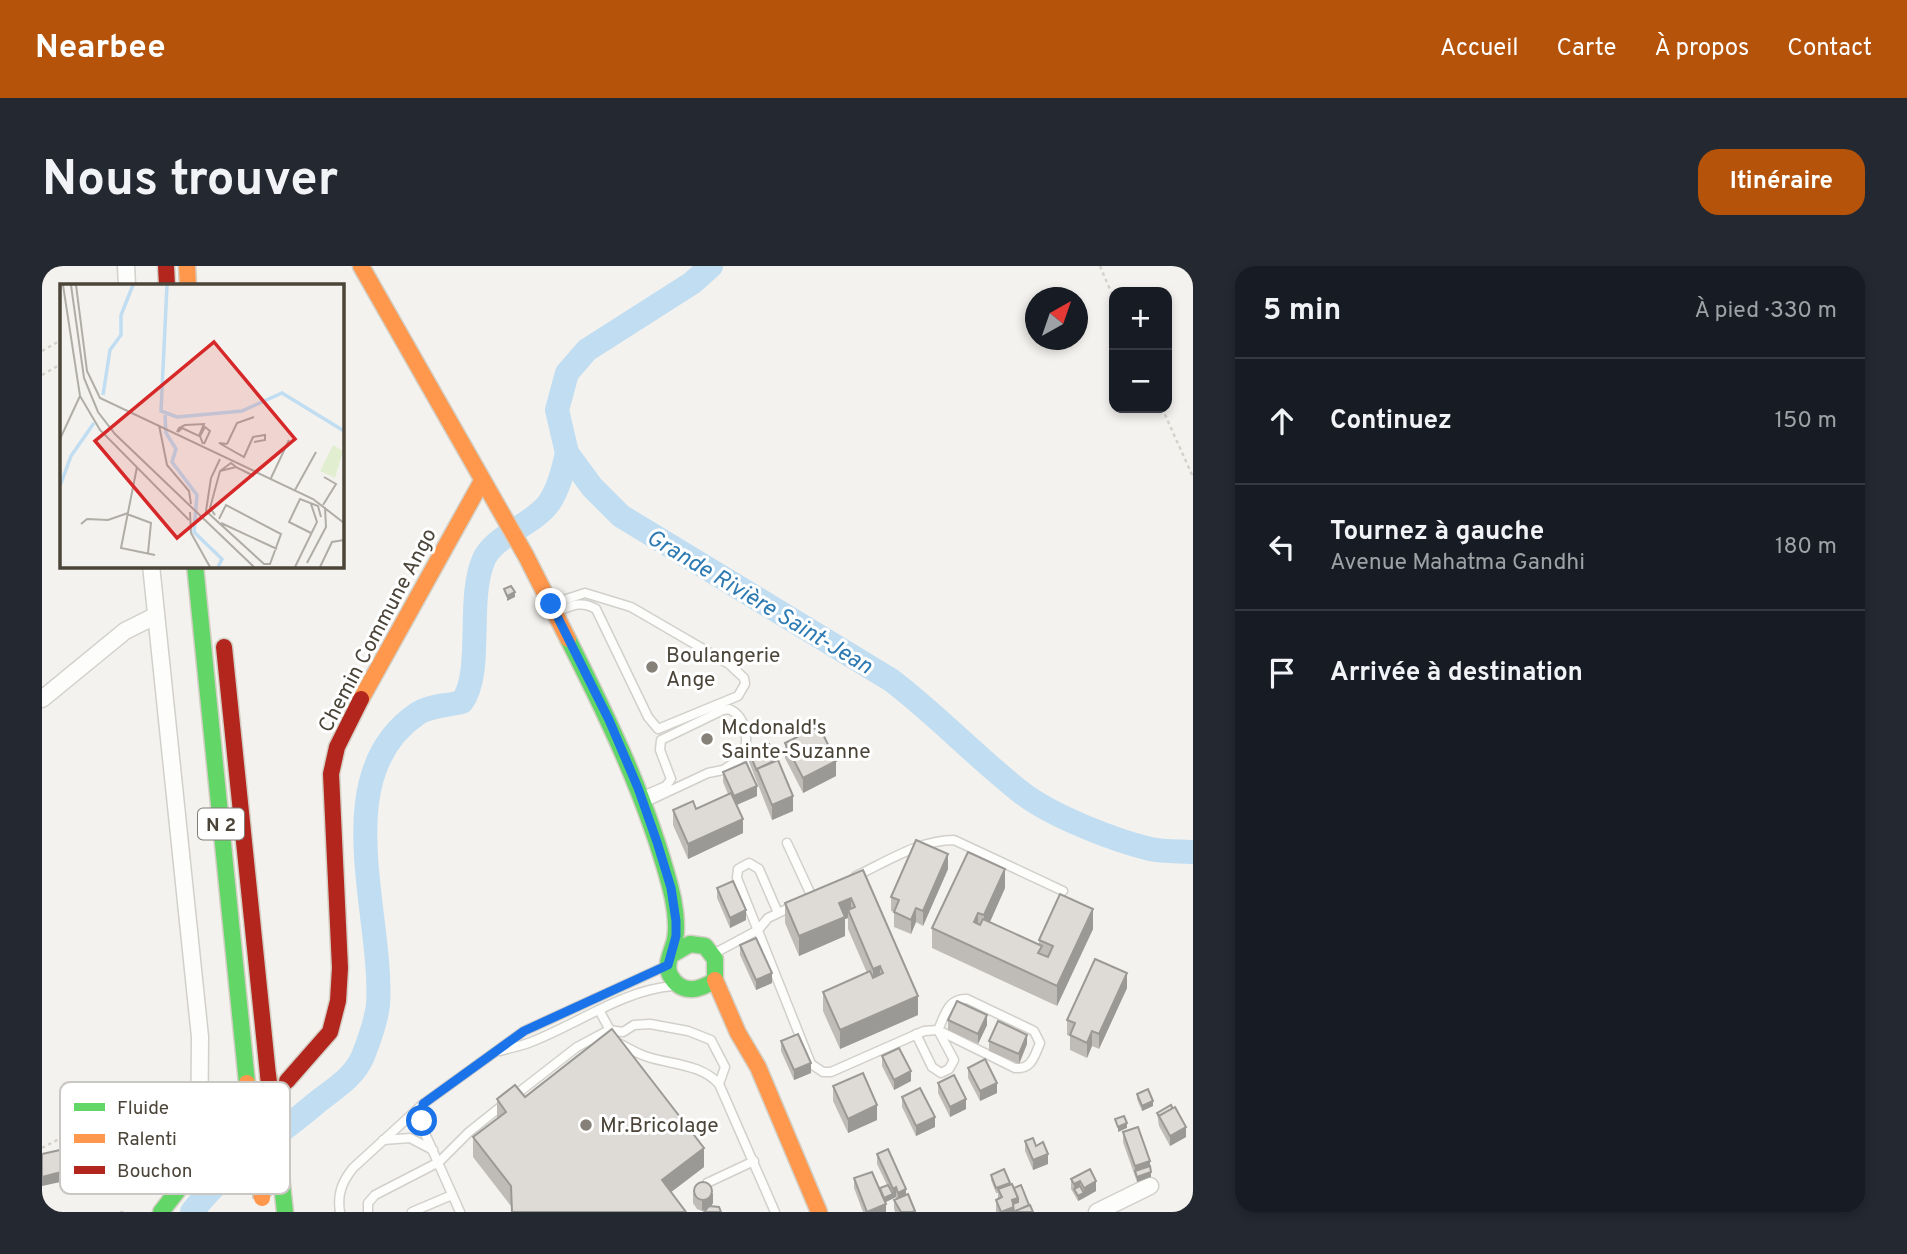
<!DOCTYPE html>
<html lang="fr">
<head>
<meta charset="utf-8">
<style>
  body { margin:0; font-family:Overpass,sans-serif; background:#242831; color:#f1f3f6 }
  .controls { position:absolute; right:21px; top:21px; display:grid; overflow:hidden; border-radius:14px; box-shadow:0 4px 10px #0003 }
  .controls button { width:63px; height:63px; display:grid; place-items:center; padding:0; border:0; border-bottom:2px solid #363941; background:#171b24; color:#f1f3f6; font:35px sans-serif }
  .compass { position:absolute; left:983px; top:21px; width:63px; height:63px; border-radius:50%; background:#171b24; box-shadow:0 4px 10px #0003; rotate:40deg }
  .stop { position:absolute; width:21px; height:21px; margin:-16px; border:5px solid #1a73e8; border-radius:50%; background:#fff }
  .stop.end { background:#1a73e8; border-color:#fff; box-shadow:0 2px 7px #0008 }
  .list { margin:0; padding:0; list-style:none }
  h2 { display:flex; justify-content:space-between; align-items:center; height:91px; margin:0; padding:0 28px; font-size:30px }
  h2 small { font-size:23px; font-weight:400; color:#9ea1a6 }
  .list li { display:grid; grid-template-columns:46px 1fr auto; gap:21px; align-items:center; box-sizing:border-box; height:126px; padding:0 28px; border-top:2px solid #363941 }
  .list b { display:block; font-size:26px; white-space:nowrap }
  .list p { margin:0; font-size:23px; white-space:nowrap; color:#9ea1a6 }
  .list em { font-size:23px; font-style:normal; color:#9ea1a6 }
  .icon { flex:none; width:38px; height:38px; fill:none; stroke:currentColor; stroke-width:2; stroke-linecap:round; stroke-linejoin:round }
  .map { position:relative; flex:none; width:1151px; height:946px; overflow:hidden; border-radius:21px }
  header { display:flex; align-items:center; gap:42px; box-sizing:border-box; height:98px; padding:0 35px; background:#b45309; color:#fff }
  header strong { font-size:33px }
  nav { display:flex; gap:38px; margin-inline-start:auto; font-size:24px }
  .intro { display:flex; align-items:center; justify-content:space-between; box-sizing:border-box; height:168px; padding:0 42px }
  h1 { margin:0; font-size:49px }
  .button { padding:18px 32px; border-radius:21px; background:#b45309; color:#fff; font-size:24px; font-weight:700 }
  main { display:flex; gap:42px; padding:0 42px }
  aside { flex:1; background:#171b24; border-radius:21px; box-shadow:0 4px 10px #0003 }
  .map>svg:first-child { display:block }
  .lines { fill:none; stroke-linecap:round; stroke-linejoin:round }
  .river { stroke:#c0ddf1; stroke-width:24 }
  .lane-casing { stroke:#d2d0cb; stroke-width:11 }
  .street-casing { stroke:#d2d0cb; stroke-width:19 }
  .fast-casing { stroke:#d3cfc5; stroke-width:19 }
  .slow-casing { stroke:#d3cfc5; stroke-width:19 }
  .jam-casing { stroke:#d3cfc5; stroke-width:19 }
  .path { stroke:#d3d2cc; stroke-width:2.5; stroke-dasharray:3.5 3.5; stroke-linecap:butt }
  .lane { stroke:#fdfdfc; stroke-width:8 }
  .street { stroke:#fdfdfc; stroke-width:16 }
  .fast { stroke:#63d668; stroke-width:16 }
  .slow { stroke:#ff974d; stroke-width:16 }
  .jam { stroke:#b3261e; stroke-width:16 }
  .slow-bridge-casing { stroke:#ccbfa9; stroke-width:19; stroke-linecap:butt }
  .jam-bridge-casing { stroke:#ccbfa9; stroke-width:19; stroke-linecap:butt }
  .slow-bridge { stroke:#ff974d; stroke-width:16 }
  .jam-bridge { stroke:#b3261e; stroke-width:16 }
  .wall { fill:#bfbcb8 }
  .shaded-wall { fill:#9b9996 }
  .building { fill:#dedbd6; stroke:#9b9996; stroke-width:2 }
  .route { stroke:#1a73e8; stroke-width:9 }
  .poi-dot { fill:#868178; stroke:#fff; stroke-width:2.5 }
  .labels { text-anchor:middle; stroke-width:6; stroke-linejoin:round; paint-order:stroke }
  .shield { fill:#fff; stroke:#817c74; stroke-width:2 }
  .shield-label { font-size:19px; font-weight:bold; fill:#4b4439 }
  .street-label { font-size:21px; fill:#4b4439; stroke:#fff }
  .poi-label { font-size:21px; fill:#4b4439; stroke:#fff; text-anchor:start }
  .water-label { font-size:23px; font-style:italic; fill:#2e7ab2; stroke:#fff }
  .inset-river { fill:none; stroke:#c0ddf1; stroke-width:3.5 }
  .inset-road { fill:none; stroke:#b0aca6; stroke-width:2 }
  .view { fill:#d62828; fill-opacity:0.15; stroke:#d62828; stroke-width:3.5 }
  .inset-edge { fill:none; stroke:#4b4439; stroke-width:3.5 }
  .key { fill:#fff; stroke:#c9c7c4; stroke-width:2 }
  .key-label { font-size:19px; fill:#4b4439 }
</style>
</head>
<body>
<header>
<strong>Nearbee</strong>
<nav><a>Accueil</a><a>Carte</a><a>À propos</a><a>Contact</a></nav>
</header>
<div class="intro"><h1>Nous trouver</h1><a class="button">Itinéraire</a></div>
<main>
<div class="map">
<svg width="1151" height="946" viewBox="0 0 1151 946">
  <rect width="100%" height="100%" fill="#f4f2ee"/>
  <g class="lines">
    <g class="river">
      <path d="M669 0 650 17 545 84 525 107 515 144 525 187 550 221 579 250 849 414C895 449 934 491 980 527 1010 550 1071 574 1108 583 1122 586 1137 585 1151 586"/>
      <path d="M150 946C182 903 232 873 273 838 290 824 312 812 321 790 327 775 334 754 336 739 342 650 284 510 375 448 388 439 405 440 420 436 442 406 424 333 442 293 452 270 492 258 507 237 517 222 521 204 525 187"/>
    </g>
    <g class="lane-casing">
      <g id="lane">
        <path d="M509 338 543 327 589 341 687 398 702 412 703 418 696 430 616 463 606 451 554 343C539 334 529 340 514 346"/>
        <path d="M601 530 624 520 629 513 618 484 619 474 681 444 687 443C705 451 707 475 701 491L681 504 666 507 604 536"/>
        <polyline points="745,577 770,631"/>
        <path d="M814 610C844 596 877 574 912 574L1021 625"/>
        <path d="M736 647 717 603 707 597 696 603 695 612 769 798 781 806H789L882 765 896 764 973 802C990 803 992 791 998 777L992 765 925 733C906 732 903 749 896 764"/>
        <polyline points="673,687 716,664 726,652 751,640"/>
        <polyline points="557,744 569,766"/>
        <polyline points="874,768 890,801 899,807 907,803 912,794 896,764"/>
        <path d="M576 777C585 781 595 788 606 791 631 799 659 798 677 818L733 946"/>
        <path d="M458 785C468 782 479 780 489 776 536 758 581 724 631 720"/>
        <polyline points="472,830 535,781 567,764 581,766 592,759 608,758 646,765 669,774 683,801 677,818"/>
        <polyline points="381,838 381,863 418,946"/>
        <polyline points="341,874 368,872 391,884"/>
        <polyline points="665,917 712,895"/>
        <path d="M298 946C295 928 300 916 311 902L381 838 482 765 624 700"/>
        <polyline points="326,946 326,937 333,929 397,896 427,866 462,838"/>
        <polyline points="370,946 410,929"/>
      </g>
    </g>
    <g class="street-casing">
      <g id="street">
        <polyline points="84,0 85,19"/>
        <polyline points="109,299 158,771 157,897"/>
        <polyline points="0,433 83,365 113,350"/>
        <polyline points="1055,946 1108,920"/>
      </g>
    </g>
    <g class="fast-casing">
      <g id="fast">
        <polyline points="153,299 205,817"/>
        <path d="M526 373C566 452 605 533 628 620 632 634 636 658 633 673 631 684 622 698 628 709 639 729 657 725 673 714V693L663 680 648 678 629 689"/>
        <polyline points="239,910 243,946"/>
        <polyline points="119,946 157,897 199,860"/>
      </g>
    </g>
    <g class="slow-casing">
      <g id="slow">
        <polyline points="145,0 146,19"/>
        <polyline points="319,0 484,290 526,373"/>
        <polyline points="319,433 440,215"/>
        <polyline points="673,714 696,767 716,801 777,946"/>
      </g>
    </g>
    <g class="jam-casing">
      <g id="jam">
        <polyline points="124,0 125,19"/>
        <polyline points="182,381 226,809"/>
        <polyline points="245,815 288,766 296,735 298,702 289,508 295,481 319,433"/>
      </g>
    </g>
    <g class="path">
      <polyline points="1058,0 1072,33"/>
      <polyline points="0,85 19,74"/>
      <polyline points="0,109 19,98"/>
      <polyline points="1120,142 1151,211"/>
      <path d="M0 882 49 856 65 844 88 837C110 849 104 859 109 880 112 891 117 901 123 911"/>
      <polyline points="78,946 83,946"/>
    </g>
    <use href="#lane" class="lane"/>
    <use href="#street" class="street"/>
    <use href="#fast" class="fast"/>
    <use href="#slow" class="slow"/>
    <use href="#jam" class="jam"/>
    <g class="slow-bridge-casing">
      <polyline id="slow-bridge" points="205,817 220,932"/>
    </g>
    <g class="jam-bridge-casing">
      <polyline id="jam-bridge" points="226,809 239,910"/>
    </g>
    <use href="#slow-bridge" class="slow-bridge"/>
    <use href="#jam-bridge" class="jam-bridge"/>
  </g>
  <g class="wall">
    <polygon points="743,477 794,510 761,527 743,492"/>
    <polygon points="707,486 751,545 730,554 707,496"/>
    <polygon points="681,506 715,530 695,539 701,567 646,593 631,559 631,544 654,543 686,528 681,516"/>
    <polygon points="906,603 881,660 874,656 869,668 852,661 852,646 849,645 849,631"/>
    <polygon points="821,604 876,749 798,783 781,745 781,726 825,707 806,663 806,652 803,653 803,670 757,690 743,657 743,637"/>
    <polygon points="675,622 704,654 688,662 675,632"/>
    <polygon points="963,622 948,656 997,679 997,674 1051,663 1015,740 890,682 890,662"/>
    <polygon points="698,679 730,717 714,724 698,689"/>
    <polygon points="1085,722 1057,783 1050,780 1045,792 1028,784 1028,770 1025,769 1025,754"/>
    <polygon points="906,754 945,759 936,778 906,764"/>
    <polygon points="739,775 769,807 752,814 739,785"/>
    <polygon points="947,775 985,778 977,798 947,785"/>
    <polygon points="840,790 869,815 852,824 840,800"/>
    <polygon points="926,802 955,827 938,835 926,812"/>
    <polygon points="896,817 924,843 908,851 896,827"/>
    <polygon points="791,820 835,854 806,867 791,835"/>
    <polygon points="1095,828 1111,840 1100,845 1095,833"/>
    <polygon points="483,831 662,901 629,926 644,946 469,946 469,940 431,891 431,871 455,853 455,833"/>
    <polygon points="860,831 893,861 874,870 860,841"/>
    <polygon points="1115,847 1144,871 1128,880 1117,860"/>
    <polygon points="132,852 139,853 139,867 131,866"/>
    <polygon points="1081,866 1108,900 1109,911 1095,916 1081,876"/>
    <polygon points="983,875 994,880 1006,898 991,904 983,885"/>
    <polygon points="835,888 864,929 873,946 853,946 852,943 852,934 854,933 854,931 843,936 844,946 821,946 812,922 812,912 838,922 845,919 835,898"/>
    <polygon points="1048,903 1054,925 1036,935 1029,923 1029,913"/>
    <polygon points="949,909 968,918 991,946 954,946 954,934 956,933 956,927 954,927 949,914"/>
    <polygon points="651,927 671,937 669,940 660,945 655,943 651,937"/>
  </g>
  <g class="shaded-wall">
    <polygon points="473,326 473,331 465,335 465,330"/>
    <polygon points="794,495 794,510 761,527 761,512"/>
    <polygon points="715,520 715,530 692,540 692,530"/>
    <polygon points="751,530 751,545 730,554 730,539"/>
    <polygon points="701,553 701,567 646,593 646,578"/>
    <polygon points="906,588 906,603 881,660 881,645"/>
    <polygon points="963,603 963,622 942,669 942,649"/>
    <polygon points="809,632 809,651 806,644 806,652 803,653 803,670 757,690 757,670 797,637"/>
    <polygon points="874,642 874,656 869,668 869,654"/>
    <polygon points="1051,643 1051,663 1015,740 1015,720"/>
    <polygon points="704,644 704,654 688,662 688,652"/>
    <polygon points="936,647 936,666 932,656"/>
    <polygon points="838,700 838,720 831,723 831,703"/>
    <polygon points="730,707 730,717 714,724 714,714"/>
    <polygon points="1085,707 1085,722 1057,783 1057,768"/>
    <polygon points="876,730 876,749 798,783 798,764"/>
    <polygon points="945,749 945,759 936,778 936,768"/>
    <polygon points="1050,765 1050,780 1045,792 1045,777"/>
    <polygon points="985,769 985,778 977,798 977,788"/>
    <polygon points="769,797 769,807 752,814 752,804"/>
    <polygon points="869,805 869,815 852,824 852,814"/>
    <polygon points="955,817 955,827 938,835 938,825"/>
    <polygon points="924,833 924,843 908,851 908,841"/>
    <polygon points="1111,835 1111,840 1100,845 1100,840"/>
    <polygon points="835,839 835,854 806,867 806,853"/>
    <polygon points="893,851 893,861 874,870 874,860"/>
    <polygon points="1085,857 1085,862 1076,866 1076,861"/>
    <polygon points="1144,861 1144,871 1128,880 1128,870"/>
    <polygon points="662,882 662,901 620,933 620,914"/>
    <polygon points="1006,888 1006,898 991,904 991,894"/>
    <polygon points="1108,895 1108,905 1093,905 1093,900"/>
    <polygon points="23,905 23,915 0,920 0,911"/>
    <polygon points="1109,906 1109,911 1095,916 1095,911"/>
    <polygon points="1038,915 1038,925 1032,923 1032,918"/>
    <polygon points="1054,915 1054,925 1042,932 1042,922"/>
    <polygon points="854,921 854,931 840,938 840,933 851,928 851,923"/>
    <polygon points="864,923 864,933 856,937 856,927"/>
    <polygon points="671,927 671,937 668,942 660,945 660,935"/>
    <polygon points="1042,927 1042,932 1036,935 1036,930"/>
    <polygon points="976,932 976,941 972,946 960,946 970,934"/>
    <polygon points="844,938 844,946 826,946"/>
  </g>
  <g class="building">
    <polygon points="469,320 473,326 465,330 462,323"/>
    <polygon points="777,460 794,495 761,512 743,477"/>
    <polygon points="727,478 734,494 715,503 715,505 707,486"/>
    <polygon points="736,494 751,530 730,539 715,503"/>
    <polygon points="704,496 715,520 692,530 681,506"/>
    <polygon points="689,527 701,553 646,578 631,544 651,535 654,543"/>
    <polygon points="874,574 906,588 881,645 874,642 869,654 852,646 857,634 849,631"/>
    <polygon points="926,586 963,603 942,649 936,647 932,656 938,659 941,653 1000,680 996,687 1006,691 1011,680 997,674 1018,628 1051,643 1015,720 890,662"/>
    <polygon points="821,604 876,730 798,764 781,726 828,705 831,712 841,707 838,700 831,703 806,644 813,641 809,632 797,637 803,651 757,670 743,637"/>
    <polygon points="691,615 704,644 688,652 675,622"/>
    <polygon points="714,672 730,707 714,714 698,679"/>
    <polygon points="1053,693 1085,707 1057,768 1050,765 1045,777 1028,769 1033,757 1025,754"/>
    <polygon points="915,735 945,749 936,768 906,754"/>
    <polygon points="956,755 985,769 977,788 947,775"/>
    <polygon points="570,763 662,882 620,914 644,946 470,946 469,920 431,871 464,846 455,833 473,819 483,831"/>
    <polygon points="756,768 769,797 752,804 739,775"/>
    <polygon points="857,782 869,805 852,814 840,790"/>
    <polygon points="943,793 955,817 938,825 926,802"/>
    <polygon points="821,807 835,839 806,853 791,820"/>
    <polygon points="912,809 924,833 908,841 896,817"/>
    <polygon points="878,822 893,851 874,860 860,831"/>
    <polygon points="1106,823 1111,835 1100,840 1095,828"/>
    <polygon points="1129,839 1131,843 1117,850 1115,847"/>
    <polygon points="1133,841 1144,861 1128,870 1117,850"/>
    <polygon points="1082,850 1085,857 1076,861 1073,853"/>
    <polygon points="1096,861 1108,895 1093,900 1081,866"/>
    <polygon points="991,872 994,880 1001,876 1006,888 991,894 983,875"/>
    <polygon points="846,883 864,923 856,927 854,921 851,923 835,888"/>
    <polygon points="18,884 23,905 0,911 0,888"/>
    <polygon points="1108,900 1109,906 1095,911 1093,905"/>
    <polygon points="962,903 968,917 954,922 949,909"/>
    <polygon points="1048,903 1054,915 1042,922 1038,915 1032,918 1029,913"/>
    <polygon points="830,906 844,938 825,946 812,912"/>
    <circle cx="661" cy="925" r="9"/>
    <polygon points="970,918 976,932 970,934 972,941 959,946 954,934 960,931 956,923"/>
    <polygon points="846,919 851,928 842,932 838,922"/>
    <polygon points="979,919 987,939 972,946 971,938 976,936 976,932 972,922"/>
    <polygon points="1038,920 1042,927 1036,930 1032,923"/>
    <polygon points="866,928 873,945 870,946 859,946 852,934"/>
    <polygon points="988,939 991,946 971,946"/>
    <polygon points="667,940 677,941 679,946 662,946"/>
  </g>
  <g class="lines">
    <polyline class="route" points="380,855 381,838 482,765 626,699 634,670 634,655 629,622 615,576 596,522 567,454 509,338"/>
  </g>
  <g class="poi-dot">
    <circle cx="610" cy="401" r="7"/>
    <circle cx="665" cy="473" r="7"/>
    <circle cx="544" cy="859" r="7"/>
  </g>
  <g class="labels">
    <rect class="shield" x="156" y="542.5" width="46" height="31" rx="5"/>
    <g class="shield-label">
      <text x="179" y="565">N 2</text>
    </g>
    <g class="street-label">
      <text transform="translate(335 364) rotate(-62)" y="7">Chemin Commune Ango</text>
    </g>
    <g class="poi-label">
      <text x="624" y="396">Boulangerie<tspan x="624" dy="24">Ange</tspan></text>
      <text x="679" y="468">Mcdonald's<tspan x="679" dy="24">Sainte-Suzanne</tspan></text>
      <text x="558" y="866">Mr.Bricolage</text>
    </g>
    <g class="water-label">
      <text transform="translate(718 335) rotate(31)" y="8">Grande Rivière Saint-Jean</text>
    </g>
  </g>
  <g transform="translate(18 18)">
    <rect width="284" height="284" fill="#f4f2ee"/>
    <path d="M273 161 283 167 275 194 260 187Z" fill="#e1eecf"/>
    <path class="inset-river" d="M107 1 101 127 117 133 182 127 222 109 284 147M43 111 50 66 61 51V31L73 1M105 131 106 149 116 165 112 178 137 211 134 248 162 275 158 283M0 202 11 172 34 139"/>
    <path class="inset-road" d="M3 1 20 112 40 146 129 236M11 1 24 94 38 128 55 150 194 283M16 1 27 87 40 114 253 215 284 239M99 141 107 181 129 207 131 220M117 148 119 144 125 141 144 140 139 152 122 144 118 148M0 155 20 112M143 160 140 152 145 143 150 147 144 160M167 160 159 159 184 173 193 153 205 151V156L194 158M167 160 177 139 194 133M77 183 61 264 95 271M160 187 176 183 194 192M211 194 229 156M235 206 256 168M263 221 276 200 264 193M130 228 131 249 150 283M67 230 91 239 88 269M155 231 150 224 160 187 171 179 176 183M159 235 166 221 221 250 210 280H204L146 227 151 194 160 175M161 239 217 265M21 240 27 235 48 236 68 229M251 249 229 238 240 215 258 222 261 233M247 279 266 243 265 223M235 283 257 238 251 220M260 283 272 258 284 256"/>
    <path class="view" d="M154 58 235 155 117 254 35 157Z"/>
    <rect width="284" height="284" class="inset-edge"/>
  </g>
  <rect x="18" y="816" width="230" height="112" rx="10" class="key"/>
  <rect x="32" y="837" width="31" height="8" fill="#63d668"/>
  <rect x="32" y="868" width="31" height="9" fill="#ff974d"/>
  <rect x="32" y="900" width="31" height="8" fill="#b3261e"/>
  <g class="key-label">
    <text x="75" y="848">Fluide</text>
    <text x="75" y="879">Ralenti</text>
    <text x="75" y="911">Bouchon</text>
  </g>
</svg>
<div class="controls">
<button>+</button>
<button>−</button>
</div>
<svg class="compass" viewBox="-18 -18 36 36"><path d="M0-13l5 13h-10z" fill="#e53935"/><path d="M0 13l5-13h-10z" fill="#9ea1a6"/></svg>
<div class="stop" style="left:380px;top:855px"></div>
<div class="stop end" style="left:509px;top:338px"></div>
</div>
<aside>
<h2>5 min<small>À pied · 330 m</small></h2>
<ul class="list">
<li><svg class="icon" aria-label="ahead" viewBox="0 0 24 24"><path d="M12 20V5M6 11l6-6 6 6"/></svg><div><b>Continuez</b></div><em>150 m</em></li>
<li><svg class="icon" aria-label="left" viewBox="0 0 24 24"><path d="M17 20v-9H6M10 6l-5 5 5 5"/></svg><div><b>Tournez à gauche</b><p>Avenue Mahatma Gandhi</p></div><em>180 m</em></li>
<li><svg class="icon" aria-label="arrive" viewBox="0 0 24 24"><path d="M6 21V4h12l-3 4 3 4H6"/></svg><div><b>Arrivée à destination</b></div></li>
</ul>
</aside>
</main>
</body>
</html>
